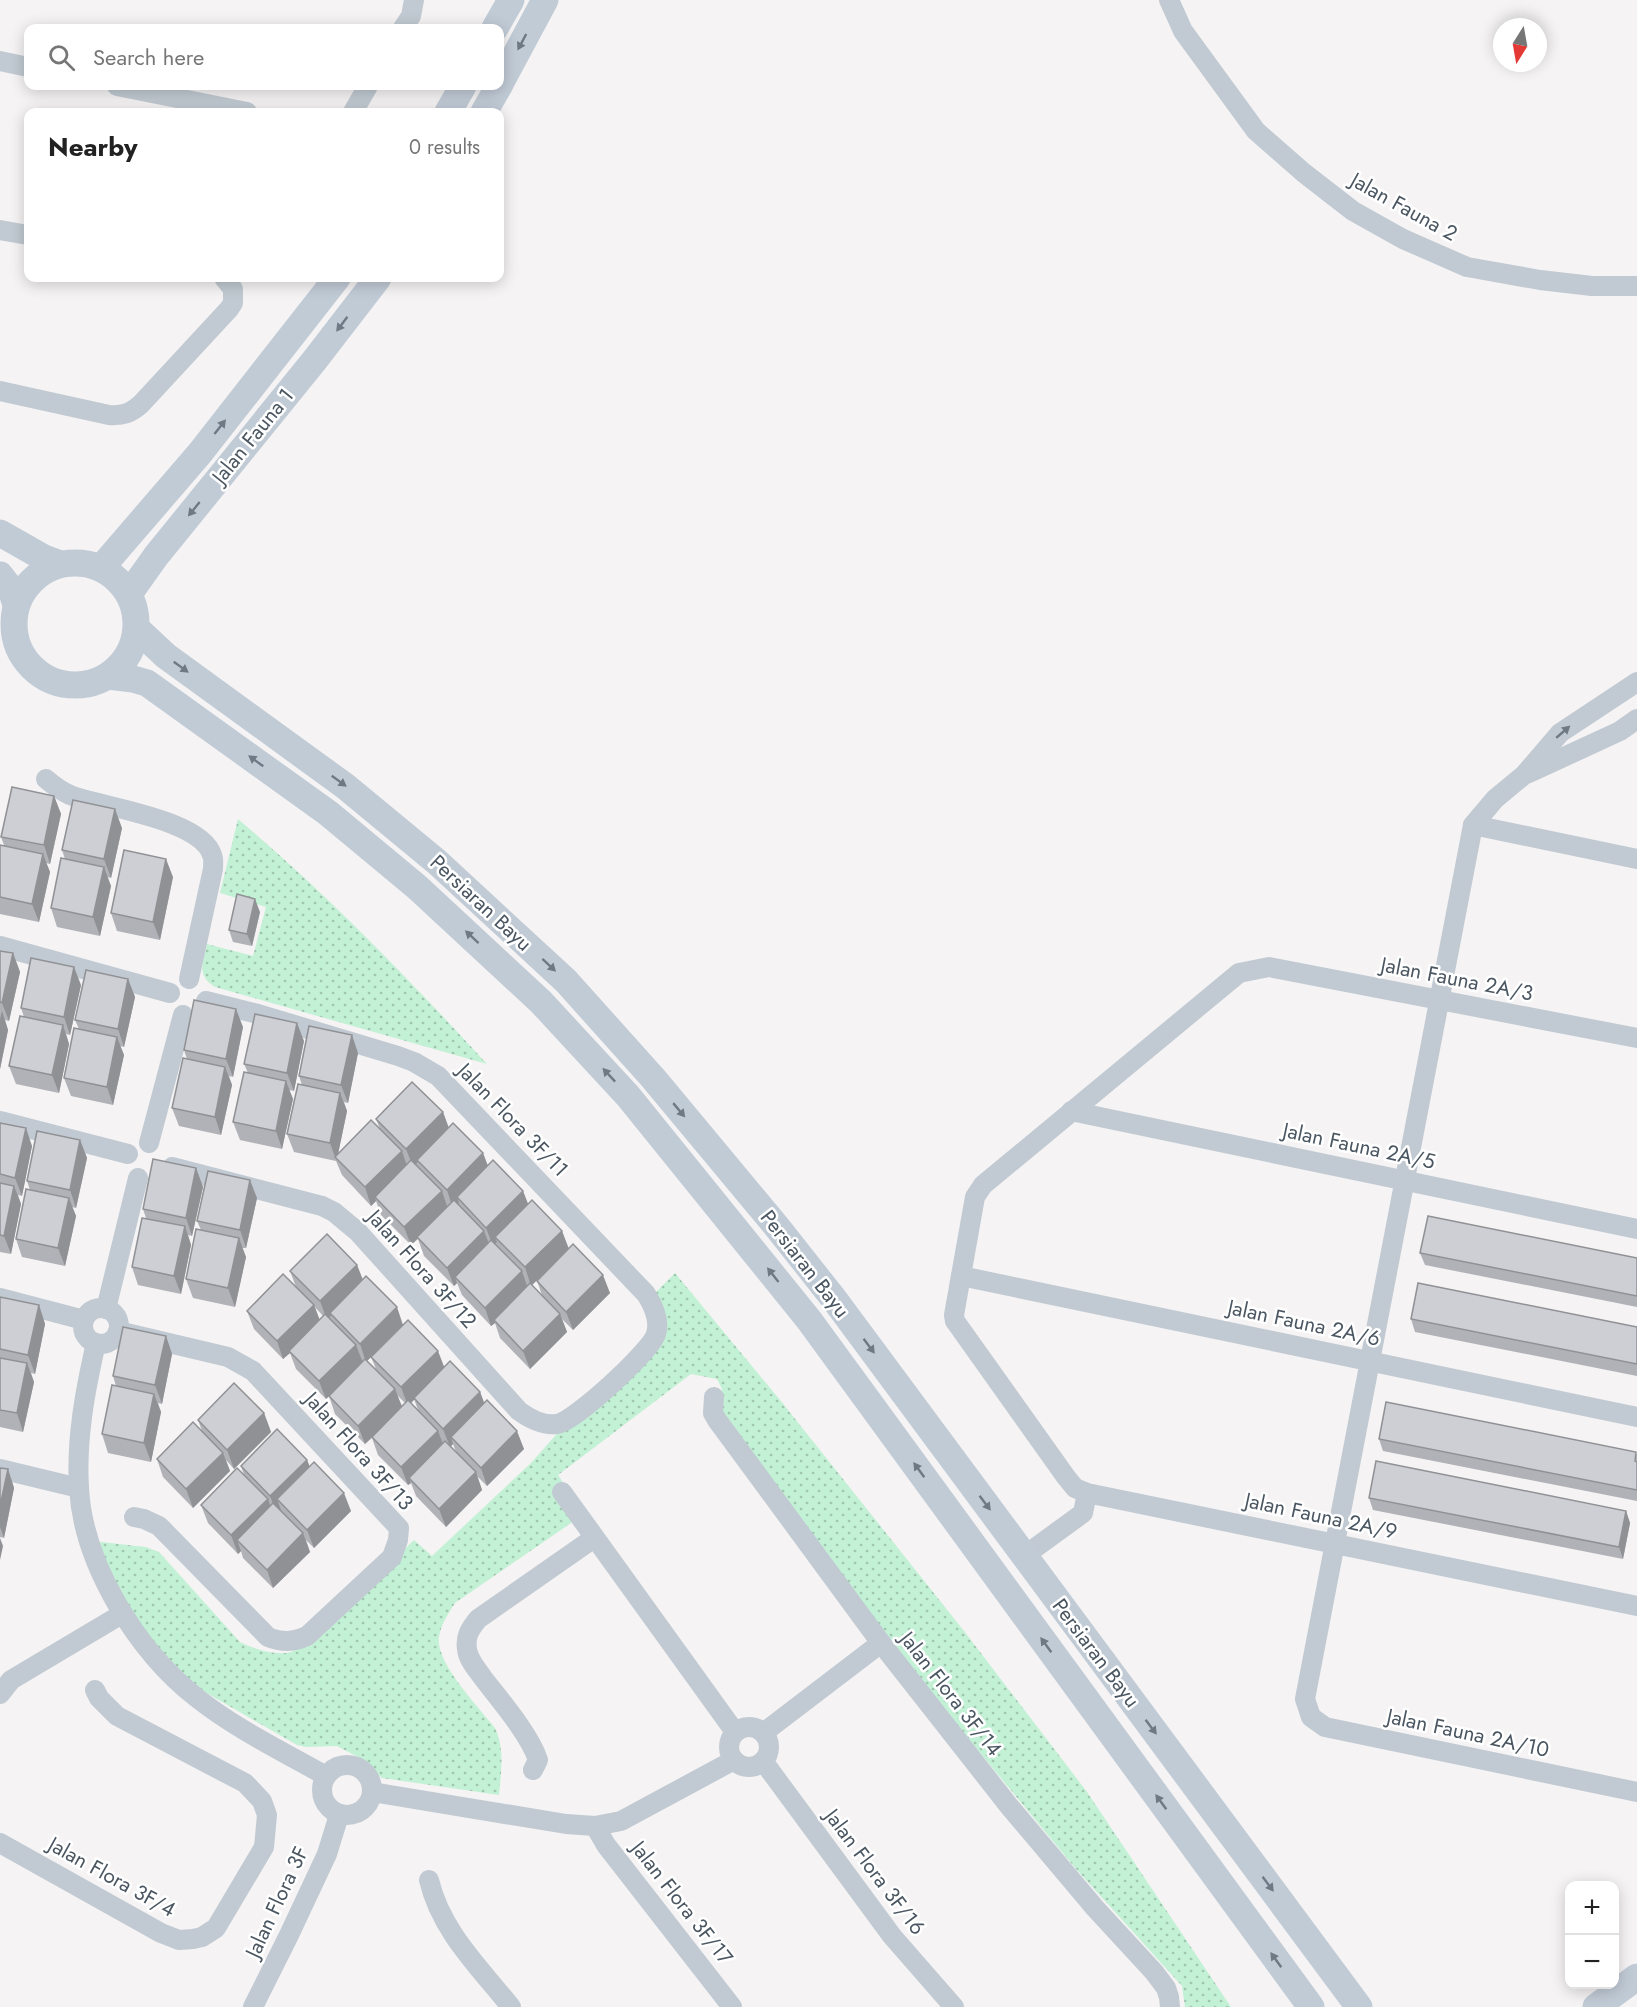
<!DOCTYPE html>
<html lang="en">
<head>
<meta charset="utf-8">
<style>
  body { margin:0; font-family:Jost,sans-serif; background:#f2f2f2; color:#222 }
  .controls { position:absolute; right:18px; bottom:18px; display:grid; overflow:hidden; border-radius:12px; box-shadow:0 3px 15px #0003 }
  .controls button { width:54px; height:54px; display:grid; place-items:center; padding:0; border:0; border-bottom:2px solid #e0e0e0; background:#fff; color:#222; font:30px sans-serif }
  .compass { position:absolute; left:1493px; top:18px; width:54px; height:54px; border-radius:50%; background:#fff; box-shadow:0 3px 15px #0003; rotate:191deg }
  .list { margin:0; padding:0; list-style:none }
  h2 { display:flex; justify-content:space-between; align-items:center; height:78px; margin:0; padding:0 24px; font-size:26px }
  h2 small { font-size:20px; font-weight:400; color:#767676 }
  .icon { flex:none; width:33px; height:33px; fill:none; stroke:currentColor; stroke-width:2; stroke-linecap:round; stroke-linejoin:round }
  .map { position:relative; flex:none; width:1637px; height:2007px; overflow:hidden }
  .search { position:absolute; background:#fff; box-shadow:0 3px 15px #0003; left:24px; top:24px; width:480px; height:66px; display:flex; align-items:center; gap:15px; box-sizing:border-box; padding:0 21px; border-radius:12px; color:#767676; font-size:22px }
  .panel { position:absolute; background:#fff; box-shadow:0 3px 15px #0003; left:24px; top:108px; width:480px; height:174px; border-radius:12px }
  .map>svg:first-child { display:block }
  .park { fill:url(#park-dots) }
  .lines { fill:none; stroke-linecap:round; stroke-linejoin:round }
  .street { stroke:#c1cad2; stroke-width:20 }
  .secondary { stroke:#c1cbd6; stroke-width:27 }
  .wall { fill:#b0b2b7; fill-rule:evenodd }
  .shaded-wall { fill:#909195 }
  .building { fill:#cdcfd5; stroke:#909195; stroke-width:1.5 }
  .oneway { fill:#6e7984 }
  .oneway2 { fill:#6e7983 }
  .labels { text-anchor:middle; stroke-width:5; stroke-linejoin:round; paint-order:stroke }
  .street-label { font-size:21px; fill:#4a5661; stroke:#fff }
</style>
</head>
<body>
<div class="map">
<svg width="1637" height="2007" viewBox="0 0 1637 2007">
  <defs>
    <pattern id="park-dots" width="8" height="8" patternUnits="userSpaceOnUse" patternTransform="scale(1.5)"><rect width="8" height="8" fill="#c3f1d5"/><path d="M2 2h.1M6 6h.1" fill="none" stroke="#a0c6b0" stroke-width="1.8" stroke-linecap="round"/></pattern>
  </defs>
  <rect width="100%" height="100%" fill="#f5f3f3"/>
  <g class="park">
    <path d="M238 819C327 894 408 978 487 1064L215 987C196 975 203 963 207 944L253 956 266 907 220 893Z"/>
    <path d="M675 1273 780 1400 964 1631 1087 1792 1231 2007H1185L1182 1986 1076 1869 938 1702 740 1440 723 1417 722 1389 717 1379 691 1374 558 1475 584 1514 455 1603C448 1614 441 1624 439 1637 435 1663 480 1708 495 1728 505 1749 501 1773 499 1795L382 1778 360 1758 337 1746 306 1747 297 1745 198 1688 149 1644 92 1541 146 1547 159 1552 240 1642C254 1649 275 1656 291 1652 297 1650 303 1645 308 1642L414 1540 432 1556 531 1463 577 1411 649 1345 650 1298Z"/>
  </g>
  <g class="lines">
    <g class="street">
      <polyline points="1169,0 1183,31 1256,131 1304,173 1353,211 1403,239 1467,267 1540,280 1592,286 1637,286"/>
      <polyline points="403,28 411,16 414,0"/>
      <polyline points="0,61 28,67"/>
      <polyline points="117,86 247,112"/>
      <polyline points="353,112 368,86"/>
      <polyline points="0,230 28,235"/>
      <path d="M0 391 109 415C123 416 131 413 141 404L229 309 233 303V289L224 278"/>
      <polyline points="1637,682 1560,733 1524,775 1495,799 1473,825 1305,1699 1311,1717 1325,1727 1637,1792"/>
      <polyline points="1529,773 1620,731 1637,719"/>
      <path d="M46 779C53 785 61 791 70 795 101 807 201 819 212 855 214 859 213 864 213 869L189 979"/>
      <polyline points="1473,825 1637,859"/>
      <polyline points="0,946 170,993"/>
      <polyline points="1637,1038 1269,967 1239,973 983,1185 975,1197 954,1315 955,1321 1066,1477 1075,1488 1087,1493 1637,1606"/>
      <polyline points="1071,1111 1637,1229"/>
      <polyline points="0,1121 128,1154"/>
      <polyline points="149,1143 183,1015"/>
      <path d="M172 1167 322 1206 334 1212 358 1232 519 1411C530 1419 543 1426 557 1424 575 1421 651 1351 656 1334 660 1321 653 1305 646 1294L438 1076 414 1062 398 1056 258 1014 206 1001"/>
      <polyline points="961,1276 1637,1417"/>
      <polyline points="0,1298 84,1320"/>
      <circle cx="101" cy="1326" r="18"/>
      <polyline points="106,1309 138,1178"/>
      <path d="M118 1331 228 1357 253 1371 399 1528 398 1540 392 1557 307 1636C293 1642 283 1643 268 1637L159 1526 144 1519 134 1517"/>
      <path d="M96 1343C85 1391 76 1439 79 1488 83 1564 137 1651 197 1698 236 1729 282 1751 326 1776"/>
      <polyline points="714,1397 713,1413 717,1420 881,1643 1009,1806 1095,1908 1154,1972 1166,1988 1169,1997 1170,2007"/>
      <polyline points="0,1469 79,1488"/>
      <polyline points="562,1492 735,1732"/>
      <polyline points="1024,1556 1083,1513 1087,1493"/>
      <polyline points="0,1694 11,1680 122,1614"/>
      <circle cx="749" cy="1747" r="20"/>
      <polyline points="763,1733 881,1643"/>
      <polyline points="763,1761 892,1936 954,2007"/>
      <circle cx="347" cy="1790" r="25"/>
      <path d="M533 1770 538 1760C530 1735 500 1700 483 1678 477 1669 468 1660 467 1649 465 1636 470 1629 478 1619L594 1538"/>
      <polyline points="372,1792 566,1824 595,1826 621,1821 734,1760"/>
      <polyline points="595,1826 606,1845 732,2007"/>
      <polyline points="0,1843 161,1933 179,1940 193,1939 202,1937 216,1928 264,1847 267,1815 262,1801 245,1783 117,1716 99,1698 95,1690"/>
      <path d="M429 1880C441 1931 479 1967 511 2007"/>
      <polyline points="253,2007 289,1935 327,1854 339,1815"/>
    </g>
    <g class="secondary">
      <polyline points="495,28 511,0"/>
      <polyline points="500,84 545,0"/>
      <polyline points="448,112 463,86"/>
      <polyline points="484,112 499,86"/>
      <polyline points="0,533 44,558 60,564"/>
      <circle cx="75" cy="624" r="61"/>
      <polyline points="101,568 200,453 337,278"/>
      <polyline points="0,575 11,589 16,605"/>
      <polyline points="129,594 156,556 314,361 378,278"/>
      <polyline points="137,629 166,656 345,786 437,862 566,981 653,1078 777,1227 834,1299 1359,2007"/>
      <polyline points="108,676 133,679 147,683 328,813 417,887 541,1002 628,1096 809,1320 1311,2007"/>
      <polyline points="1596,2007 1637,1977"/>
    </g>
  </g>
  <g class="wall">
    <polygon points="54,796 61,814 50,864 46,863 50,872 39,922 0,914 0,847 4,845 1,837"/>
    <polygon points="122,828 111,878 107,877 111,886 100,936 57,927 51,908 65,859 62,850"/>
    <polygon points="173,877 160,940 117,931 111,913"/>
    <polygon points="260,912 252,946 233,942 229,930"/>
    <polygon points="0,951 13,953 20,972 9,1021 5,1020 8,1030 0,1069"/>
    <polygon points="128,979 135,997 124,1047 120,1046 124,1055 113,1105 71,1096 64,1078 79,1029 75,1020"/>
    <polygon points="81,985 70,1035 66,1034 69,1044 59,1093 16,1084 9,1066 24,1017 21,1008"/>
    <polygon points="243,1027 233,1077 229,1076 232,1085 221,1135 179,1126 172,1108 187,1059 184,1050"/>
    <polygon points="304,1041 294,1091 289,1090 293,1099 282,1149 240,1140 233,1122 248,1073 244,1064"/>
    <path d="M358 1053 348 1103 344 1102 347 1111 338 1154 380 1129 376 1119 443 1112 448 1127 483 1153 488 1166 523 1191 528 1204 562 1231 568 1249 610 1293 573 1330 562 1319 567 1332 530 1369 500 1338 495 1323 491 1326 462 1295 457 1283 454 1286 424 1256 418 1239 411 1245 381 1215 376 1201 371 1206 342 1175 336 1161 294 1152 287 1134 302 1085 299 1076ZM559 1258 537 1281 542 1295 532 1285Z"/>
    <polygon points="0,1123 32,1146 22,1196 18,1195 21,1204 11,1254 0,1252"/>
    <polygon points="80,1140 87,1158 76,1208 72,1207 76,1216 65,1266 22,1257 16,1239 30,1190 27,1181"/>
    <polygon points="196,1168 203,1187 192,1236 188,1235 191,1245 181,1294 138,1285 132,1267 146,1218 143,1209"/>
    <polygon points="257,1198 246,1248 242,1248 246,1257 235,1307 193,1298 186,1279 201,1230 197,1221"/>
    <polygon points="1420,1253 1637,1258 1637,1307 1425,1265"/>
    <path d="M357 1265 363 1280 403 1325 444 1367 480 1392 484 1403 524 1449 487 1486 477 1476 482 1490 446 1527 416 1496 411 1483 408 1485 378 1455 372 1438 365 1444 335 1414 329 1396 326 1399 296 1369 290 1353 283 1359 254 1329 247 1311 296 1287 290 1271ZM315 1307 323 1316 319 1320ZM380 1348 371 1357 376 1369 367 1361ZM397 1395 405 1403 402 1406ZM414 1399 418 1410 411 1403ZM453 1444 456 1452 451 1446Z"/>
    <polygon points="0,1297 39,1305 45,1324 35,1374 31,1373 34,1382 23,1432 0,1427"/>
    <polygon points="1411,1319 1637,1327 1637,1376 1415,1332"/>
    <polygon points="166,1336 172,1354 162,1404 158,1403 161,1412 151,1462 108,1453 102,1434 116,1386 113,1376"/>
    <polygon points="264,1413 271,1432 234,1469 226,1460 230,1471 193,1508 163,1477 157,1459 202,1431 198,1420"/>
    <polygon points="1379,1439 1637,1454 1637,1501 1383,1451"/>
    <polygon points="307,1460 310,1467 351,1511 314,1548 306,1540 310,1552 273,1588 243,1558 241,1551 238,1554 208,1523 201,1505 244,1475 241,1466"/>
    <polygon points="0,1468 8,1469 14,1488 4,1538 0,1537"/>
    <polygon points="1369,1498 1626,1511 1630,1523 1623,1559 1373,1510"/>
  </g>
  <g class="shaded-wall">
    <polygon points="54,796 61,814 50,864 44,845"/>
    <polygon points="115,809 122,828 111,878 104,859"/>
    <polygon points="43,854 50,872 39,922 32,904"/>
    <polygon points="166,859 173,877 160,940 153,922"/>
    <polygon points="104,867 111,886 100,936 93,917"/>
    <polygon points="255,899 260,912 252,946 247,934"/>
    <polygon points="13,953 20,972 9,1021 2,1003"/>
    <polygon points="74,967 81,985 70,1035 64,1017"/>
    <polygon points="128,979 135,997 124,1047 118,1029"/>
    <polygon points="236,1009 243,1027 233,1077 226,1059"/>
    <polygon points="2,1011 8,1030 0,1069 0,1019"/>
    <polygon points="297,1023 304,1041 294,1091 287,1073"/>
    <polygon points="63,1025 69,1044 59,1093 52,1075"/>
    <polygon points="352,1035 358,1053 348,1103 341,1085"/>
    <polygon points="117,1037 124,1055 113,1105 107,1087"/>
    <polygon points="225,1067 232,1085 221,1135 215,1117"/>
    <polygon points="286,1081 293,1099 282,1149 276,1131"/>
    <polygon points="340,1093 347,1111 337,1159 335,1157 330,1143"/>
    <polygon points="443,1112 450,1131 417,1160 418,1162 413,1167 406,1149"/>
    <polygon points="26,1128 32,1146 22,1196 15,1178"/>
    <polygon points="80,1140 87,1158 76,1208 70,1190"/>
    <polygon points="402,1151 408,1169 375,1197 376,1201 371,1206 365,1187"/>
    <polygon points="483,1153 490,1172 457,1197 459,1203 453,1209 447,1190"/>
    <polygon points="196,1168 203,1187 192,1236 186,1218"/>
    <polygon points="250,1180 257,1198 246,1248 240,1230"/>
    <polygon points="14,1186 21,1204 11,1254 4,1236"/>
    <polygon points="442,1191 448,1209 411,1245 404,1227"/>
    <polygon points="523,1191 530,1209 495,1237 497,1242 493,1246 486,1228"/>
    <polygon points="69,1198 76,1216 65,1266 58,1248"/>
    <polygon points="185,1226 191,1245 181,1294 174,1276"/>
    <polygon points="484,1231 491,1249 455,1277 457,1283 454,1286 447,1268"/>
    <polygon points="562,1231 569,1249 531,1286 525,1267"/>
    <polygon points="239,1238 246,1257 235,1307 228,1288"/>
    <polygon points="357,1265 364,1283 330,1313 331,1316 327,1320 320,1301"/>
    <polygon points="522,1271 528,1289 494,1320 495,1323 491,1326 485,1308"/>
    <polygon points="603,1275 610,1293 573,1330 566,1312"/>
    <polygon points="39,1305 45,1324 35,1374 28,1355"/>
    <polygon points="314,1305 321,1323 289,1351 290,1353 283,1359 277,1341"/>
    <polygon points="397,1307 403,1325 366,1362 360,1344"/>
    <polygon points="560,1314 567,1332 530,1369 523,1351"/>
    <polygon points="166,1336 172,1354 162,1404 155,1385"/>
    <polygon points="356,1345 363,1363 326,1399 319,1381"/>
    <polygon points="438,1351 445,1369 408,1406 401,1387"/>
    <polygon points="27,1363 34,1382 23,1432 17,1413"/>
    <polygon points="395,1389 402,1407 365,1444 358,1426"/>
    <polygon points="480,1392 487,1410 451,1437 453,1444 450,1447 443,1429"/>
    <polygon points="154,1394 161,1412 151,1462 144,1443"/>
    <polygon points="264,1413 271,1432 234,1469 227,1450"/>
    <polygon points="438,1431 445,1449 409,1478 411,1483 408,1485 401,1467"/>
    <polygon points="517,1431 524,1449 487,1486 481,1468"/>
    <polygon points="223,1453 230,1471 193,1508 186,1489"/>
    <polygon points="307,1460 314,1478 277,1499 281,1510 277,1514 270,1496"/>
    <polygon points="8,1469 14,1488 4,1538 0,1527 0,1506"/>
    <polygon points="476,1472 482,1490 446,1527 439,1509"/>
    <polygon points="344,1493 351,1511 314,1548 307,1530"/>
    <polygon points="268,1499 274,1517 237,1540 241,1551 238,1554 231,1535"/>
    <polygon points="1626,1511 1630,1523 1623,1559 1619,1547"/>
    <polygon points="303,1533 310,1552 273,1588 267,1570"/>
    <polygon points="0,1538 3,1546 0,1560"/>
  </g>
  <g class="building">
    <polygon points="12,787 54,796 44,845 1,837"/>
    <polygon points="73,800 115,809 104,859 62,850"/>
    <polygon points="0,845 43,854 32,904 0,897"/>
    <polygon points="124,850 166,859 153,922 111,913"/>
    <polygon points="61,858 104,867 93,917 51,908"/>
    <polygon points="237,894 255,899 247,934 229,930"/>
    <polygon points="0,951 13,953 2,1003 0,1002"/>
    <polygon points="31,958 74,967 64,1017 21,1008"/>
    <polygon points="86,970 128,979 118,1029 75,1020"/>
    <polygon points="194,1000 236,1009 226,1059 184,1050"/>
    <polygon points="255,1014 297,1023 287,1073 244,1064"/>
    <polygon points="20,1016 63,1025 52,1075 9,1066"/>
    <polygon points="309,1026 352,1035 341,1085 299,1076"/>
    <polygon points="74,1028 117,1037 107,1087 64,1078"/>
    <polygon points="183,1058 225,1067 215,1117 172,1108"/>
    <polygon points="244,1072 286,1081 276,1131 233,1122"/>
    <polygon points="412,1082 443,1112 406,1149 376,1119"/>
    <polygon points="298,1084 340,1093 330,1143 287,1134"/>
    <polygon points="371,1120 402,1151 365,1187 335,1157"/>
    <polygon points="0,1123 26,1128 15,1178 0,1174"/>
    <polygon points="453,1123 483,1153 447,1190 417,1160"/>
    <polygon points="37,1131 80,1140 70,1190 27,1181"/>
    <polygon points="153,1159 196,1168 186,1218 143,1209"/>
    <polygon points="411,1160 442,1191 404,1227 375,1197"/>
    <polygon points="493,1160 523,1191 486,1228 457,1197"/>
    <polygon points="208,1171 250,1180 240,1230 197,1221"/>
    <polygon points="0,1183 14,1186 4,1236 0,1235"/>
    <polygon points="26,1189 69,1198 58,1248 16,1239"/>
    <polygon points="454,1200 484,1231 447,1268 417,1237"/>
    <polygon points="532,1200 562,1231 525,1267 495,1237"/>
    <polygon points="1428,1216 1637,1258 1637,1296 1420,1253"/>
    <polygon points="142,1218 185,1226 174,1276 132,1267"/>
    <polygon points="196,1229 239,1238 228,1288 186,1279"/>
    <polygon points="327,1234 357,1265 320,1301 290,1271"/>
    <polygon points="491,1240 522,1271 485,1308 455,1277"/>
    <polygon points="573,1244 603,1275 566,1312 537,1281"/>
    <polygon points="283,1274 314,1305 277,1341 247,1311"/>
    <polygon points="366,1276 397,1307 360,1344 330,1313"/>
    <polygon points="530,1283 560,1314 523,1351 494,1320"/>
    <polygon points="1418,1283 1637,1327 1637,1364 1411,1319"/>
    <polygon points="0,1297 39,1305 28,1355 0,1349"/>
    <polygon points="325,1314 356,1345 319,1381 289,1351"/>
    <polygon points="408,1320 438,1351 401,1387 371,1357"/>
    <polygon points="123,1327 166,1336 155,1385 113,1376"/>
    <polygon points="0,1358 27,1363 17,1413 0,1410"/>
    <polygon points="365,1359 395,1389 358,1426 329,1396"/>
    <polygon points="450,1361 480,1392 443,1429 414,1398"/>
    <polygon points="234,1383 264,1413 227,1450 198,1420"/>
    <polygon points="112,1385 154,1394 144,1443 102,1434"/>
    <polygon points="408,1400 438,1431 401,1467 372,1437"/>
    <polygon points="487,1400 517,1431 481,1468 451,1437"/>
    <polygon points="1386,1402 1636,1452 1635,1461 1637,1462 1637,1490 1379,1439"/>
    <polygon points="193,1422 223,1453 186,1489 157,1459"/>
    <polygon points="277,1429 307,1460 270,1496 241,1466"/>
    <polygon points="445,1441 476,1472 439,1509 409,1478"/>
    <polygon points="1376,1461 1626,1511 1619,1547 1369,1498"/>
    <polygon points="314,1462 344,1493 307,1530 277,1499"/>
    <polygon points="0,1468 8,1469 0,1506"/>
    <polygon points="237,1468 268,1499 231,1535 201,1505"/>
    <polygon points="273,1503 303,1533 267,1570 237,1540"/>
  </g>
  <defs><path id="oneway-solid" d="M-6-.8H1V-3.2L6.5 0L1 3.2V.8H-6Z" transform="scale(1.5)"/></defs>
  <g class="oneway">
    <use href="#oneway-solid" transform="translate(522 42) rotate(118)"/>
    <use href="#oneway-solid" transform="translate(342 324) rotate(127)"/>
    <use href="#oneway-solid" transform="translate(220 427) rotate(-52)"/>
    <use href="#oneway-solid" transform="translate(194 509) rotate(129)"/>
    <use href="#oneway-solid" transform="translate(181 667) rotate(36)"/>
    <use href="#oneway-solid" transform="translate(256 761) rotate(-144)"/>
    <use href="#oneway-solid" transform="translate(339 781) rotate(36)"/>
    <use href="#oneway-solid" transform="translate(472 937) rotate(-137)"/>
    <use href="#oneway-solid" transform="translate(549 965) rotate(43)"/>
    <use href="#oneway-solid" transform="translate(609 1075) rotate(-133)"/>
    <use href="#oneway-solid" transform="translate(679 1110) rotate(50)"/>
    <use href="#oneway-solid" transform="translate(773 1275) rotate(-128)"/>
    <use href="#oneway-solid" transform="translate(869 1346) rotate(53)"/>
    <use href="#oneway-solid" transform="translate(919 1470) rotate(-126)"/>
    <use href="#oneway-solid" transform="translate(985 1503) rotate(53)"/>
    <use href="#oneway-solid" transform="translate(1046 1645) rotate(-126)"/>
    <use href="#oneway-solid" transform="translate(1151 1727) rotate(53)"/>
    <use href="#oneway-solid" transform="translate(1161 1802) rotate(-126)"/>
    <use href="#oneway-solid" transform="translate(1268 1884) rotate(53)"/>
    <use href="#oneway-solid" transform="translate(1276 1960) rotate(-126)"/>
  </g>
  <use class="oneway2" href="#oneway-solid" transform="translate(1563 732) rotate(-41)"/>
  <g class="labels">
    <g class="street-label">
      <text transform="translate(1404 207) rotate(29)" y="7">Jalan Fauna 2</text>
      <text transform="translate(253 436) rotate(-51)" y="7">Jalan Fauna 1</text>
      <text transform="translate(481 903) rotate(43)" y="7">Persiaran Bayu</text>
      <text transform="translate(1457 979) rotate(11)" y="7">Jalan Fauna 2A/3</text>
      <text transform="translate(513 1120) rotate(46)" y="7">Jalan Flora 3F/11</text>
      <text transform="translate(1359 1146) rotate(12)" y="7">Jalan Fauna 2A/5</text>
      <text transform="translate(805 1264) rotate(52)" y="7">Persiaran Bayu</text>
      <text transform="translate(422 1269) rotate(48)" y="7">Jalan Flora 3F/12</text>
      <text transform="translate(1304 1323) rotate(12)" y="7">Jalan Fauna 2A/6</text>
      <text transform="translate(359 1451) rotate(48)" y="7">Jalan Flora 3F/13</text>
      <text transform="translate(1321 1516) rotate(12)" y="7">Jalan Fauna 2A/9</text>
      <text transform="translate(1096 1653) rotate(53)" y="7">Persiaran Bayu</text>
      <text transform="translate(951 1694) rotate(52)" y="7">Jalan Flora 3F/14</text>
      <text transform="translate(1468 1733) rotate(12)" y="7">Jalan Fauna 2A/10</text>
      <text transform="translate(875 1872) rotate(53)" y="7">Jalan Flora 3F/16</text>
      <text transform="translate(112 1877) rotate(29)" y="7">Jalan Flora 3F/4</text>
      <text transform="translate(277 1902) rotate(-65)" y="7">Jalan Flora 3F</text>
      <text transform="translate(682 1903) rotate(52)" y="7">Jalan Flora 3F/17</text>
    </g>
  </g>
</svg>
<div class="controls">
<button>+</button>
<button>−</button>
</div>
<svg class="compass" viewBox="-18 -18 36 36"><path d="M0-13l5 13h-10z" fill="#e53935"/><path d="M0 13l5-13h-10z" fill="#767676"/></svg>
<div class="search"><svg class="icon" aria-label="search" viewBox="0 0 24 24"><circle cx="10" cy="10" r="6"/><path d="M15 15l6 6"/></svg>Search here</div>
<section class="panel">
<h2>Nearby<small>0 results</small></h2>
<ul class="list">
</ul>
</section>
</div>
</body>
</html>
